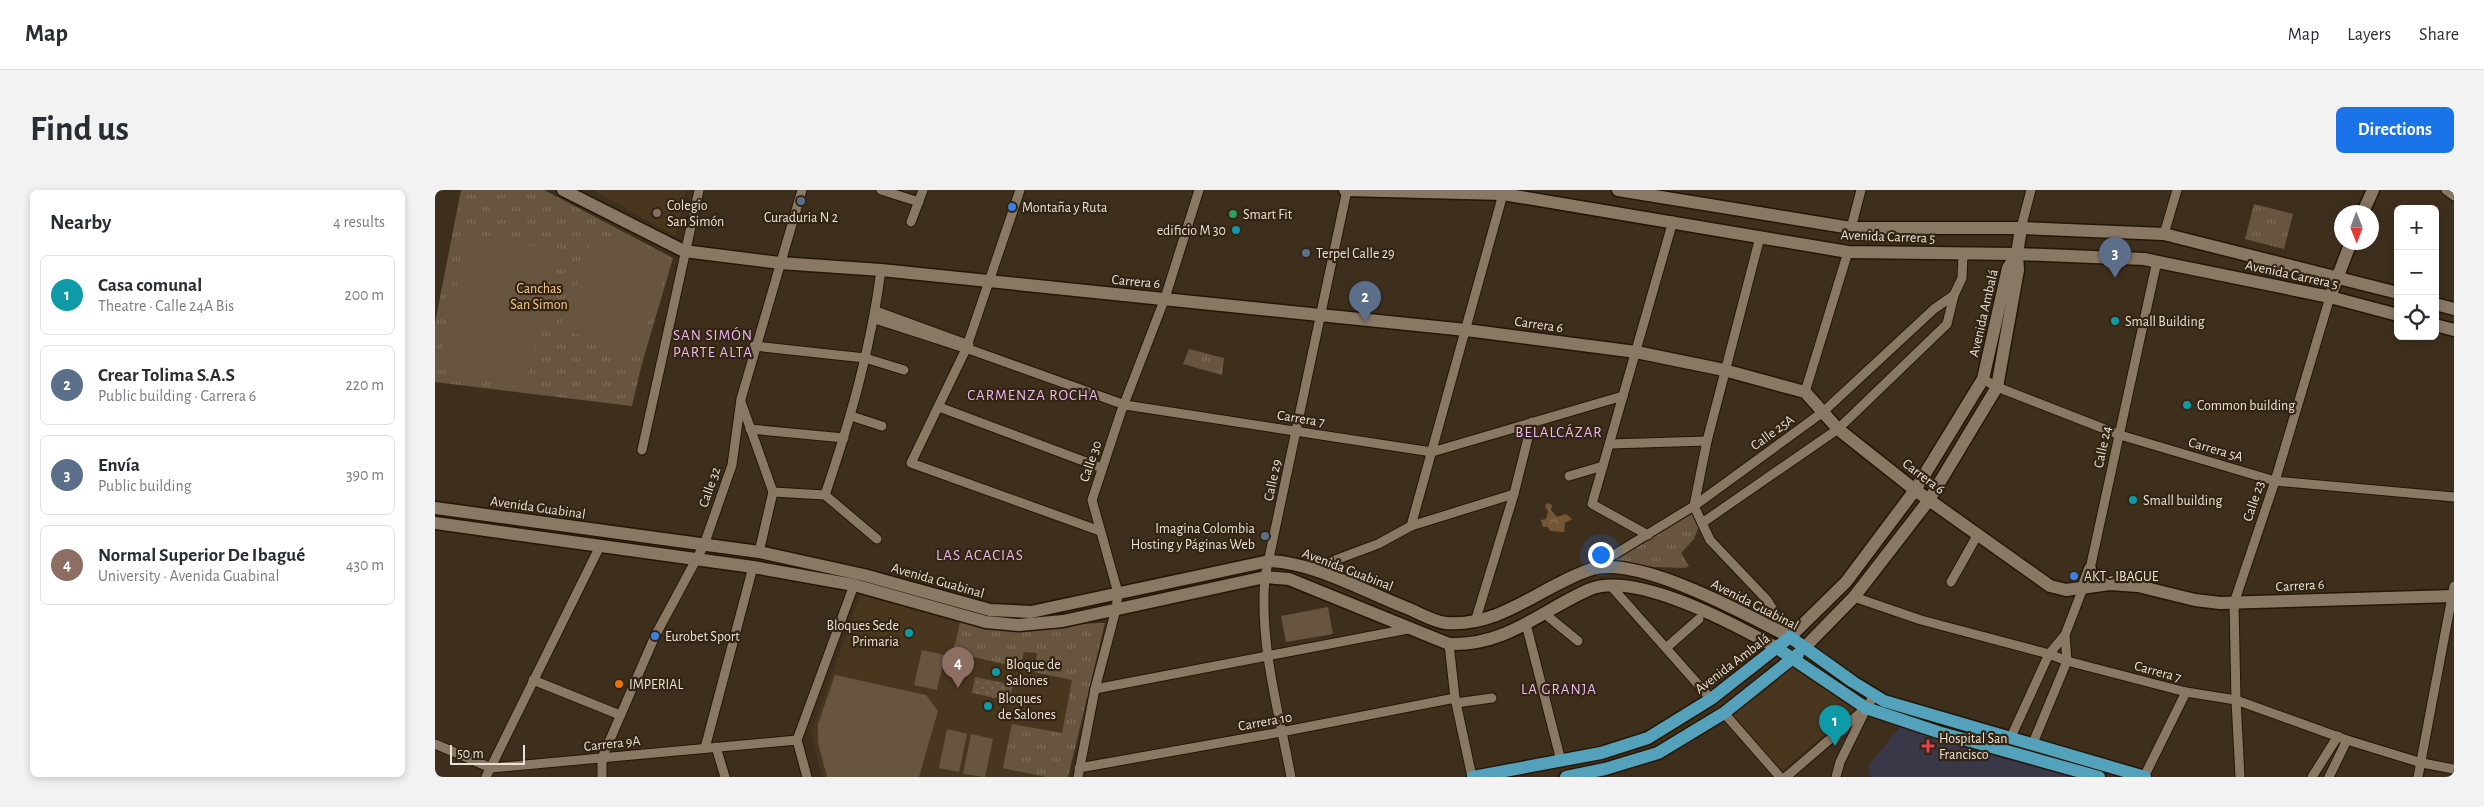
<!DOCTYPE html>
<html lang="en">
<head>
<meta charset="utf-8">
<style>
  body { margin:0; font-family:"Alegreya Sans",sans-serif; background:#f2f2f3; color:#2b2b33 }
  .controls { position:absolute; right:15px; top:15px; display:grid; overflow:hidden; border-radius:8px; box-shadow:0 2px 8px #0003 }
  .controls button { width:45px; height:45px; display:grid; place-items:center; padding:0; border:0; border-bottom:1px solid #e1e1e2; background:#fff; color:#2b2b33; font:25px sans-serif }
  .compass { position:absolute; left:1899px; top:15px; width:45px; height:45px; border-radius:50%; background:#fff; box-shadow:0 2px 8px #0003; rotate:179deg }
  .scale { position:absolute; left:15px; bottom:12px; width:75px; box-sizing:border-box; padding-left:5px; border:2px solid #ebe1d6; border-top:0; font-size:14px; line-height:18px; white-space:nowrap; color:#ebe1d6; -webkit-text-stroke:4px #332513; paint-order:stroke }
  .you { position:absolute; left:1165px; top:364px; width:18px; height:18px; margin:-12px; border:4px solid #fff; border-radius:50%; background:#1a73e8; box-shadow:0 0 0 8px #1a73e833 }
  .badge { display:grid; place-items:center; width:32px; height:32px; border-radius:50%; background:#1a73e8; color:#fff; font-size:16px; font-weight:700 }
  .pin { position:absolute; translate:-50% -41px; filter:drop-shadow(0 1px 2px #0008) }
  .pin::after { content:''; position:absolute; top:26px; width:18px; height:15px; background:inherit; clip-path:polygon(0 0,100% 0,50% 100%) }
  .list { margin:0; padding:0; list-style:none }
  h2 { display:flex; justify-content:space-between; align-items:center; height:65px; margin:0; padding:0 20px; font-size:21px }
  h2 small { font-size:16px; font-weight:400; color:#7c7c81 }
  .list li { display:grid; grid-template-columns:32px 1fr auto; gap:15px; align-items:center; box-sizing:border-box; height:80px; margin:0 10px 10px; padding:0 10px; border:1px solid #e1e1e2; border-radius:8px }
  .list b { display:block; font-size:19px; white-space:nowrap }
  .list p { margin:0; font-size:16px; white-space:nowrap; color:#7c7c81 }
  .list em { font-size:16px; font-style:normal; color:#7c7c81 }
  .icon { flex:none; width:28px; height:28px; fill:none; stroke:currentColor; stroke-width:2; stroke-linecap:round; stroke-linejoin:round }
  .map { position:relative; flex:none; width:2019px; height:587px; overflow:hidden; border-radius:8px }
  header { display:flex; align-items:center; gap:30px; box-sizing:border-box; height:70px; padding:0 25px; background:#fff; border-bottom:1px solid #e1e1e2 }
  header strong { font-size:24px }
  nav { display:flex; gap:28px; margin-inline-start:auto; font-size:18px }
  .intro { display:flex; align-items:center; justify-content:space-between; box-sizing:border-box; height:120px; padding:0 30px }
  h1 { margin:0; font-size:35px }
  .button { padding:12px 22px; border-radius:8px; background:#1a73e8; color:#fff; font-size:18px; font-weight:700 }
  main { display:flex; gap:30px; padding:0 30px }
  aside { flex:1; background:#fff; border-radius:8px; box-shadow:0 2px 8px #0003 }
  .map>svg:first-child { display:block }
  .built { fill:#49361f }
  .medical { fill:#3a3748 }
  .grass { fill:url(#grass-tufts) }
  .forest { fill:url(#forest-crowns) }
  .garden { fill:url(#garden-dots) }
  .pitch { fill:#685540 }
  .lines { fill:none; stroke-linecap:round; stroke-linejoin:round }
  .street-casing { stroke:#241706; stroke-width:11 }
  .secondary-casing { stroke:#241706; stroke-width:15 }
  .primary-casing { stroke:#241706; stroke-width:15 }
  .street { stroke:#897864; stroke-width:9 }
  .secondary { stroke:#897864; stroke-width:12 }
  .primary { stroke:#54a1bb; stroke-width:12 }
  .service-dot { fill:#5c6f8a; stroke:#332513; stroke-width:2 }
  .shop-dot { fill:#3f7fe0; stroke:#332513; stroke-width:2 }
  .education-dot { fill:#8d6e63; stroke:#332513; stroke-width:2 }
  .leisure-dot { fill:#2e9e5b; stroke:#332513; stroke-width:2 }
  .culture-dot { fill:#0f9aa8; stroke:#332513; stroke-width:2 }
  .food-dot { fill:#e8710a; stroke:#332513; stroke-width:2 }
  .health-dot { fill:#e0444e; stroke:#332513; stroke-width:2 }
  .labels { text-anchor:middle; stroke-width:4.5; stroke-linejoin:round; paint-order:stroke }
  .poi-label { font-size:14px; fill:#ebe1d6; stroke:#332513; text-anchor:start }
  .street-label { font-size:14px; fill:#ebe1d6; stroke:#332513 }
  .park-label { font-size:14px; fill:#fac990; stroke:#332513 }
  .neighbourhood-label { font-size:15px; letter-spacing:1px; fill:#eeb7f3; stroke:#332513 }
</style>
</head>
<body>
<header>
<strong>Map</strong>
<nav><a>Map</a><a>Layers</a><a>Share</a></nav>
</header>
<div class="intro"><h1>Find us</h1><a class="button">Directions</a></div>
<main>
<aside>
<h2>Nearby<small>4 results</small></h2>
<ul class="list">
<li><span class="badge" style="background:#0f9aa8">1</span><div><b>Casa comunal</b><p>Theatre · Calle 24A Bis</p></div><em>200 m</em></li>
<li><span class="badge" style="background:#5c6f8a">2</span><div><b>Crear Tolima S.A.S</b><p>Public building · Carrera 6</p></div><em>220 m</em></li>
<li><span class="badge" style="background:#5c6f8a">3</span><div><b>Envía</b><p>Public building</p></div><em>390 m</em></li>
<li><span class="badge" style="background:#8d6e63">4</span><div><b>Normal Superior De Ibagué</b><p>University · Avenida Guabinal</p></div><em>430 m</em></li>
</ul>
</aside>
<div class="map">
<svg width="2019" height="587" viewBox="0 0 2019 587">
  <defs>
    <pattern id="grass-tufts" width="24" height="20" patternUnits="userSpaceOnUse" patternTransform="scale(1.25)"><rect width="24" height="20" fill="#685540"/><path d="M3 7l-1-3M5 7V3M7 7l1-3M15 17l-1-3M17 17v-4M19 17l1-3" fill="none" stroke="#7e6d5b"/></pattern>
    <pattern id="forest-crowns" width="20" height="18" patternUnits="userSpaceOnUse" patternTransform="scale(1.25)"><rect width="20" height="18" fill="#735735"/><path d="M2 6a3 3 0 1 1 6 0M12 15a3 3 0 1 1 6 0" fill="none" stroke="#876f52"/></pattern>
    <pattern id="garden-dots" width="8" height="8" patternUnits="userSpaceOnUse" patternTransform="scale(1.25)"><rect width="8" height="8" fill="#685540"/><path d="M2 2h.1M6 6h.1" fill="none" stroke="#7e6d5b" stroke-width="1.8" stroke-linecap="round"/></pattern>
  </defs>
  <rect width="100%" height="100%" fill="#3e2f1d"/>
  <g class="built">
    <polygon points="158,0 251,0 240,46"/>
    <polygon points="427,400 551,437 670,433 633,587 387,587 376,543"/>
    <polygon points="1357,475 1418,515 1419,519 1350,578 1344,579 1297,524"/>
  </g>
  <polygon class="medical" points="1466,536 1641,587 1435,587 1433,576"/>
  <g class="grass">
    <polygon points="26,0 109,0 238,68 206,177 197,216 0,192 0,133"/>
    <polygon points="1819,14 1858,24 1849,59 1810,49"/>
    <polygon points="754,159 789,168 787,185 748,174"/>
    <polygon points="1259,323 1264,336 1259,349 1246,363 1254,376 1250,378 1192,376 1169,372"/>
    <polygon points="526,429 551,437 670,433 633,587 611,587 568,578 577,534 627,543 637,490 599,482 602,463 589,462 585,478 518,462"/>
  </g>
  <polygon class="forest" points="1112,313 1117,315 1116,320 1122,327 1131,324 1137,329 1130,333 1129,342 1115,341 1113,337 1108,337 1106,330 1111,329 1113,321 1110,316"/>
  <polygon class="garden" points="540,487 578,495 574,511 537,503"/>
  <g class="pitch">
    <polygon points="33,42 121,61 90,198 3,179"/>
    <polygon points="159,44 235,69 201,165 126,139"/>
    <polygon points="893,417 898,444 851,452 846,426"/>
    <polygon points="487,460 510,465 502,500 479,495"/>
    <polygon points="400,485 491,505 503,521 484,587 392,587 383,553 383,534"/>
    <polygon points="512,539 532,544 524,582 504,578"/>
    <polygon points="536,544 558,549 550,587 528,584"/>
  </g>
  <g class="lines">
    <g class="street-casing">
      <g id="street">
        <polyline points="446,0 484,12"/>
        <polyline points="585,0 531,159 476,273 665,341"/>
        <polyline points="2011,0 2019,6"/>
        <polyline points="476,32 488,0"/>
        <polyline points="1416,38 1426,0"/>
        <polyline points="1586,38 1596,0"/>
        <polyline points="1729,44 1742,0"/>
        <polyline points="1325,47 1272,251 1259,316 1275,350 1332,410 1355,447"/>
        <polyline points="441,121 534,155"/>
        <polyline points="440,129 542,162 690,215 997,262 1188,206"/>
        <polyline points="319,156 430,168 469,180"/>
        <polyline points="1548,189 1562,197 1685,245 1840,291 2019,307"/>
        <polyline points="1370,202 1413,62"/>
        <polyline points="306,212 338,302 324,362"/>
        <polyline points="504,217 667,278"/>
        <polyline points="416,226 447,236"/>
        <polyline points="315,239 409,248"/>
        <polyline points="1175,254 1272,251"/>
        <polyline points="207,260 264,0"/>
        <polyline points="1134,286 1168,276"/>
        <polyline points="338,302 390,305 442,349"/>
        <path d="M390 305C415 231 436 158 446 80"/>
        <polyline points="1267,333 1403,239 1512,134 1519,105 1527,88 1528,64"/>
        <polyline points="976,336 1068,4"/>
        <polyline points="1213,345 1157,314 1238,31"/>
        <polyline points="1159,377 1259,316 1388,222 1499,119 1519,105"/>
        <polyline points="876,379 943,354 976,336 1079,304"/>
        <polyline points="1655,379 1722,71"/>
        <polyline points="1516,392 1543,344"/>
        <polyline points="1175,395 1276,509"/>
        <polyline points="1419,407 1486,430 1614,464 1632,471 1751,502 1801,510 1912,550 1987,573 2019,579"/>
        <polyline points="1110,424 1143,451"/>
        <polyline points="1040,432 1079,304 1097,232"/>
        <polyline points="1091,434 1126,571"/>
        <polyline points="1014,454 1020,508 1037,587"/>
        <polyline points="1231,458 1264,429"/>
        <polyline points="98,490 185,525"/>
        <polyline points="660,499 973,439"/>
        <polyline points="1021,513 1057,508"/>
        <polyline points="1289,523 1345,587"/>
        <polyline points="1576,547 1614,464 1630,445 1648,398"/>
        <polyline points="1598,553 1632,471 1630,445"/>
        <polyline points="0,554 56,578 362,550"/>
        <polyline points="281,557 290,587"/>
        <polyline points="270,558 318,377"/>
        <polyline points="644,578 846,542 1020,508"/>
        <polyline points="51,587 165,356"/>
        <polyline points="167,587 167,568 220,446 269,355 297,275 306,209 367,0"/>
        <polyline points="372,587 362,550 419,395"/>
        <polyline points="643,587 660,499 681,419 683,403 657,310 686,222 730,108 764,0"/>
        <path d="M856 587C844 522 824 454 830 387L912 0"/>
        <polyline points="1351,587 1431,518 1439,506"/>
        <polyline points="1401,587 1405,572 1429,523"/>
        <polyline points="1709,587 1751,502"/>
        <polyline points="1805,587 1801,510 1799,413 1840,291 1895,107"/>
        <polyline points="1877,587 1903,546"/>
        <polyline points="1894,587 1912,550"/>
        <polyline points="1983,587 2019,396"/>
      </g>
    </g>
    <g class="secondary-casing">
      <g id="secondary">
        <polyline points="128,0 249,61 345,73 446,80 1031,140 1201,162 1289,180 1370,202 1403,239 1480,300 1615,396 1631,400 1675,394 1703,396 1760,410 1785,413 2019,406"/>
        <polyline points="910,0 1068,4 1413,62 1582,64 1709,69 1895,107 1963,125"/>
        <polyline points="1183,0 1416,38 1586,38 1729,44 1963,103"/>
        <polyline points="1928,22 1938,0"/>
        <polyline points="1895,107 1916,52"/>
        <polyline points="2000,114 2019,119"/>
        <polyline points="2000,135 2019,140"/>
        <path d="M0 318 324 362 429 385 555 420 596 422 834 371C881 373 928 401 972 418 984 423 999 432 1011 433 1066 437 1105 397 1154 380 1201 363 1312 425 1355 447L1411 392 1480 300 1548 189 1573 78 1582 64"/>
        <path d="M0 333 318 377 419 395 551 432 584 435 628 431 830 387 854 389 1014 454C1071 456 1104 422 1153 400 1199 379 1301 435 1342 458"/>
        <polyline points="1648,398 1655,379"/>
        <polyline points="1370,457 1419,407 1494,310 1562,197 1583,80 1582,64 1586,38"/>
      </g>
    </g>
    <g class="primary-casing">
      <g id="primary">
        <polyline points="1342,458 1431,518 1503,542 1664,587"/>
        <polyline points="1038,587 1166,563 1213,548 1276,509 1355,447 1418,492 1449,511 1710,587"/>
        <polyline points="1131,587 1170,579 1223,563 1289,523 1363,464"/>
      </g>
    </g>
    <use href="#street" class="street"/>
    <use href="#secondary" class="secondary"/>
    <use href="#primary" class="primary"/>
  </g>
  <g class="service-dot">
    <circle cx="366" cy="11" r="5"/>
    <circle cx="871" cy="63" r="5"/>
    <circle cx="830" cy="346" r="5"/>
  </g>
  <g class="shop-dot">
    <circle cx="577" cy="17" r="5"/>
    <circle cx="1639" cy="386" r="5"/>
    <circle cx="220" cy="446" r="5"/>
  </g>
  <circle class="education-dot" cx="222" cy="23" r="5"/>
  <circle class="leisure-dot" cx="798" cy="24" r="5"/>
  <g class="culture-dot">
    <circle cx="801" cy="40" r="5"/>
    <circle cx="1680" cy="131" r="5"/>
    <circle cx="1752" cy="215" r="5"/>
    <circle cx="1698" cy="310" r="5"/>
    <circle cx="474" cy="443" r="5"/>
    <circle cx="561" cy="482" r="5"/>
    <circle cx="553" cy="516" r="5"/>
  </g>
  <circle class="food-dot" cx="184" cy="494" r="5"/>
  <path class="health-dot" d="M1490.5 548.5h5v5h5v5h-5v5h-5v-5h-5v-5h5z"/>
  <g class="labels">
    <g class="poi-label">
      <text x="232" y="20">Colegio<tspan x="232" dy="16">San Simón</tspan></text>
      <text x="587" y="22">Montaña y Ruta</text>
      <text x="808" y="29">Smart Fit</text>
      <text x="366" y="32" text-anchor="middle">Curaduria N 2</text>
      <text x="791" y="45" text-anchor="end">edificio M 30</text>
      <text x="881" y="68">Terpel Calle 29</text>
      <text x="1690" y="136">Small Building</text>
      <text x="1762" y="220">Common building</text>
      <text x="1708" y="315">Small building</text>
      <text x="820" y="343" text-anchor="end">Imagina Colombia<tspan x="820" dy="16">Hosting y Páginas Web</tspan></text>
      <text x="1649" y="391">AKT - IBAGUE</text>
      <text x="464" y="440" text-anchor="end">Bloques Sede<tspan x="464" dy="16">Primaria</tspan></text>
      <text x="230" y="451">Eurobet Sport</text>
      <text x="571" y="479">Bloque de<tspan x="571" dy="16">Salones</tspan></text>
      <text x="194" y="499">IMPERIAL</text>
      <text x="563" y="513">Bloques<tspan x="563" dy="16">de Salones</tspan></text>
      <text x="1504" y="553">Hospital San<tspan x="1504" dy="16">Francisco</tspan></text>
    </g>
    <g class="street-label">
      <text transform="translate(1453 46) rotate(2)" y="5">Avenida Carrera 5</text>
      <text transform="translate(1857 84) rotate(12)" y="5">Avenida Carrera 5</text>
      <text transform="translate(701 91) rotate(5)" y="5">Carrera 6</text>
      <text transform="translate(1548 123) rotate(-77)" y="5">Avenida Ambalá</text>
      <text transform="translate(1104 134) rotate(8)" y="5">Carrera 6</text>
      <text transform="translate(866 228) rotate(9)" y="5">Carrera 7</text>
      <text transform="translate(1337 242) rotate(-36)" y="5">Calle 25A</text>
      <text transform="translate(1667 257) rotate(-78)" y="5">Calle 24</text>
      <text transform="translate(1781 259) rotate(16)" y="5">Carrera 5A</text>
      <text transform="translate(655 271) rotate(-71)" y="5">Calle 30</text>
      <text transform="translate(1489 286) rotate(37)" y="5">Carrera 6</text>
      <text transform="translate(837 290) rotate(-78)" y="5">Calle 29</text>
      <text transform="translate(274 297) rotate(-71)" y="5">Calle 32</text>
      <text transform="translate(1818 311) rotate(-72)" y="5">Calle 23</text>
      <text transform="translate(103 317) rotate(8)" y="5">Avenida Guabinal</text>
      <text transform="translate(913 379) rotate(21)" y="5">Avenida Guabinal</text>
      <text transform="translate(503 390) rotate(16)" y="5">Avenida Guabinal</text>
      <text transform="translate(1865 395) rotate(-3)" y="5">Carrera 6</text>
      <text transform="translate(1320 414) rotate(27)" y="5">Avenida Guabinal</text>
      <text transform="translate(1297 473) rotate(-37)" y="5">Avenida Ambalá</text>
      <text transform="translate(1723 481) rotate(15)" y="5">Carrera 7</text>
      <text transform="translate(830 531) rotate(-10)" y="5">Carrera 10</text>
      <text transform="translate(177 553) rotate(-6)" y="5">Carrera 9A</text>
    </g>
    <g class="park-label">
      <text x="104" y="103">Canchas<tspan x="104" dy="16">San Simon</tspan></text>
    </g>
    <g class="neighbourhood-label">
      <text x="278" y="150">SAN SIMÓN<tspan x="278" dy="17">PARTE ALTA</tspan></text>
      <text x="598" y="210">CARMENZA ROCHA</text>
      <text x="1124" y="247">BELALCÁZAR</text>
      <text x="545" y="370">LAS ACACIAS</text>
      <text x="1124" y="504">LA GRANJA</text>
    </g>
  </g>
</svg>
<div class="controls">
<button>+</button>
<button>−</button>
<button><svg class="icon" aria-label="locate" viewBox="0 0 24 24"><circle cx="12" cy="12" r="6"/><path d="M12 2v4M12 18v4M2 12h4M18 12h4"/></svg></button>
</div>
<svg class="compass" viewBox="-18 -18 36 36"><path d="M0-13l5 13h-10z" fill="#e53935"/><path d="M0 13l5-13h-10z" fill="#7c7c81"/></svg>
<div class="scale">50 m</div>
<div class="you"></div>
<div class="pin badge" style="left:1400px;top:556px;background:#0f9aa8">1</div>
<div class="pin badge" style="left:930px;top:132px;background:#5c6f8a">2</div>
<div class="pin badge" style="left:1680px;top:88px;background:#5c6f8a">3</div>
<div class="pin badge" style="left:523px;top:498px;background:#8d6e63">4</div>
</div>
</main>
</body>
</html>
